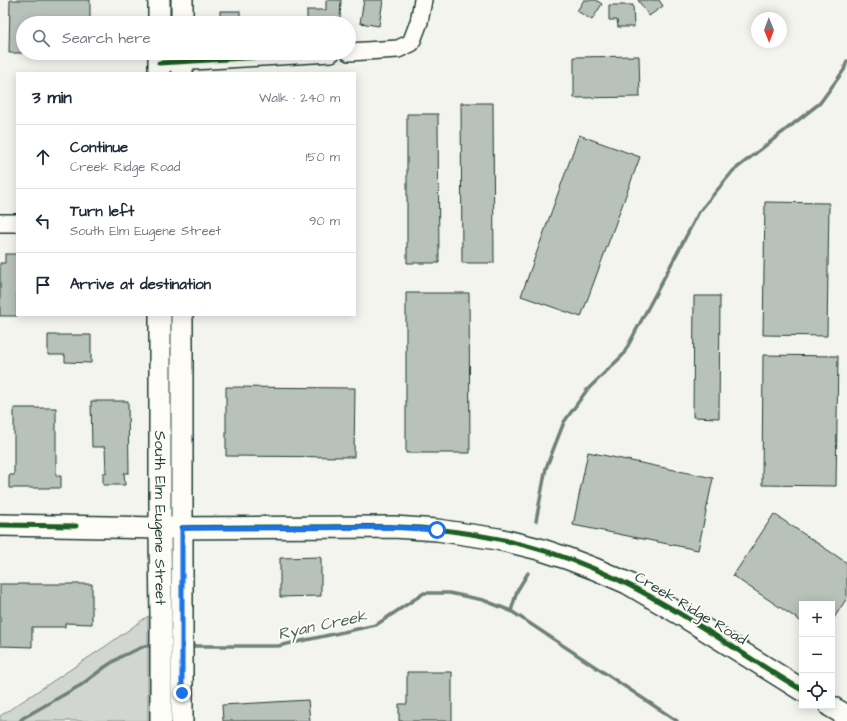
<!DOCTYPE html>
<html lang="en">
<head>
<meta charset="utf-8">
<style>
  body { margin:0; font-family:"Architects Daughter",sans-serif; background:#f2f2f3; color:#1f2937 }
  .controls { position:absolute; right:12px; bottom:12px; display:grid; overflow:hidden; border-radius:0px; box-shadow:0 2px 10px #0003 }
  .controls button { width:36px; height:36px; display:grid; place-items:center; padding:0; border:0; border-bottom:1px solid #e0e1e3; background:#fff; color:#1f2937; font:20px sans-serif }
  .compass { position:absolute; left:751px; top:12px; width:36px; height:36px; border-radius:50%; background:#fff; box-shadow:0 2px 10px #0003; rotate:179deg }
  .stop { position:absolute; width:12px; height:12px; margin:-9px; border:3px solid #1a73e8; border-radius:50%; background:#fff }
  .stop.end { background:#1a73e8; border-color:#fff; box-shadow:0 1px 4px #0008 }
  .list { margin:0; padding:0; list-style:none }
  h2 { display:flex; justify-content:space-between; align-items:center; height:52px; margin:0; padding:0 16px; font-size:17px }
  h2 small { font-size:13px; font-weight:400; color:#747a83 }
  .list li { display:grid; grid-template-columns:26px 1fr auto; gap:12px; align-items:center; box-sizing:border-box; height:64px; padding:0 16px; border-top:1px solid #e0e1e3 }
  .list b { display:block; font-size:15px; white-space:nowrap }
  .list p { margin:0; font-size:13px; white-space:nowrap; color:#747a83 }
  .list em { font-size:13px; font-style:normal; color:#747a83 }
  .icon { flex:none; width:22px; height:22px; fill:none; stroke:currentColor; stroke-width:2; stroke-linecap:round; stroke-linejoin:round }
  .map { position:relative; flex:none; width:847px; height:721px; overflow:hidden }
  .search { position:absolute; background:#fff; box-shadow:0 2px 10px #0003; left:16px; top:16px; width:340px; height:44px; display:flex; align-items:center; gap:10px; box-sizing:border-box; padding:0 14px; border-radius:22px; color:#747a83; font-size:15px }
  .panel { position:absolute; background:#fff; box-shadow:0 2px 10px #0003; left:16px; top:72px; width:340px; height:244px; border-radius:0px }
  .map>svg:first-child { display:block }
  .green { fill:#d1d6d1; stroke:#788a82 }
  .lines { fill:none; stroke-linecap:round; stroke-linejoin:round }
  .stream { stroke:#6e8179; stroke-width:3.5 }
  .building { fill:#b9c1bb; stroke:#1f3d34 }
  .minor-casing { stroke:#1f3d34; stroke-width:20 }
  .major-casing { stroke:#1f3d34; stroke-width:24 }
  .minor { stroke:#fdfcf7; stroke-width:17 }
  .major { stroke:#fdfcf7; stroke-width:21 }
  .cycleway-casing { stroke:#fdfcf7; stroke-width:8 }
  .cycleway { stroke:#1b5e20; stroke-width:5 }
  .route { stroke:#1a73e8; stroke-width:5 }
  .labels { text-anchor:middle; stroke-width:4; stroke-linejoin:round; paint-order:stroke }
  .street-label { font-size:15px; fill:#1f3d34; stroke:#fdfcf7 }
  .water-label { font-size:16px; font-style:italic; fill:#475f56; stroke:#fdfcf7 }
</style>
</head>
<body>
<div class="map">
<svg width="847" height="721" viewBox="0 0 847 721">
  <rect width="100%" height="100%" fill="#f4f4ef"/>
  <filter id="ink" filterUnits="userSpaceOnUse"><feTurbulence type="fractalNoise" baseFrequency=".025" numOctaves="2"/><feDisplacementMap in="SourceGraphic" scale="8" xChannelSelector="R" yChannelSelector="G"/><feConvolveMatrix kernelMatrix="1 2 1 2 8 2 1 2 1" color-interpolation-filters="sRGB"/></filter>
  <g filter="url(#ink)">
    <polygon class="green" points="148,616 148,721 0,721 0,716 106,646"/>
    <g class="lines">
      <g class="stream">
        <polyline points="536,521 546,468 564,422 587,390 623,355 699,212 733,171 820,103 844,70 847,61"/>
        <polyline points="511,611 517,591 528,573"/>
        <polyline points="188,646 278,646 376,625 424,593 449,593 483,600 511,611 677,721"/>
        <polyline points="20,721 23,718 81,685 105,667 122,656 145,646 154,646"/>
      </g>
    </g>
    <g class="building">
      <polygon points="10,0 90,0 90,23 23,23 23,53 9,53"/>
      <polygon points="326,0 341,0 340,20 334,20 333,23 307,23 307,10 326,10"/>
      <polygon points="364,0 383,0 379,26 360,23"/>
      <polygon points="584,0 596,0 602,4 592,20 577,11"/>
      <polygon points="638,0 659,0 663,6 649,16"/>
      <polygon points="609,5 633,5 634,27 618,27 617,20 609,20"/>
      <rect x="220" y="11" width="20" height="12"/>
      <polygon points="639,56 640,97 574,98 574,57"/>
      <polygon points="461,103 493,103 494,263 462,263"/>
      <polygon points="407,114 438,114 439,263 407,263"/>
      <polygon points="579,135 640,157 581,317 521,296"/>
      <polygon points="765,202 829,203 827,336 763,335"/>
      <polygon points="5,254 17,254 17,316 0,316 0,263 5,263"/>
      <polygon points="406,293 469,293 470,453 406,453"/>
      <polygon points="694,296 720,296 719,418 693,417"/>
      <polygon points="48,335 91,335 91,363 65,362 65,355 48,355"/>
      <polygon points="763,355 838,356 836,486 762,485"/>
      <polygon points="226,387 355,388 354,457 226,456"/>
      <polygon points="91,401 128,401 129,473 124,473 125,485 103,485 103,473 106,473 105,447 92,447"/>
      <polygon points="14,408 56,408 56,476 61,476 61,488 9,488 9,475 14,475"/>
      <polygon points="588,452 713,478 698,550 573,525"/>
      <polygon points="774,514 847,563 847,598 832,621 832,604 802,604 802,622 733,576"/>
      <polygon points="321,557 321,596 280,597 280,558"/>
      <polygon points="0,584 92,584 92,624 65,623 65,627 32,627 32,647 0,646"/>
      <polygon points="407,672 452,672 452,721 399,721 399,704 407,704"/>
      <polygon points="308,700 310,721 223,721 222,705"/>
    </g>
    <g class="lines">
      <g class="minor-casing">
        <g id="minor">
          <polyline points="349,52 398,49 411,43 419,22 423,0"/>
          <polyline points="159,63 331,53"/>
          <polyline points="0,223 17,223"/>
        </g>
      </g>
      <g class="major-casing">
        <g id="major">
          <polyline points="159,23 159,0"/>
          <polyline points="182,23 182,0"/>
          <polyline points="159,53 159,73"/>
          <polyline points="182,73 182,53"/>
          <path id="s1" d="M160 315V528L161 621V721"/>
          <polyline points="182,315 182,721"/>
          <polyline points="0,525 160,528 394,527 437,530 498,539 539,549 566,558 595,569 627,583 685,617 802,690"/>
          <polyline points="830,706 847,716"/>
        </g>
      </g>
      <use href="#minor" class="minor"/>
      <use href="#major" class="major"/>
      <g class="cycleway-casing">
        <g id="cycleway">
          <polyline points="159,63 331,53"/>
          <polyline points="0,525 76,526"/>
          <path d="M182 528C226 527 270 527 314 527 341 527 367 526 394 527 461 528 535 543 597 570 669 601 734 650 802 690"/>
        </g>
      </g>
      <use href="#cycleway" class="cycleway"/>
    </g>
  </g>
  <g class="lines" filter="url(#ink)">
    <polyline class="route" points="182,693 182,528 394,527 437,530"/>
  </g>
  <g class="labels">
    <g class="street-label">
      <text dy="5" stroke="none"><textPath href="#s1" startOffset="203">South Elm Eugene Street</textPath></text>
      <text transform="translate(691 608) rotate(31)" y="5">Creek Ridge Road</text>
    </g>
    <g class="water-label">
      <text transform="translate(322 624) rotate(-12)" y="6">Ryan Creek</text>
    </g>
  </g>
</svg>
<div class="controls">
<button>+</button>
<button>−</button>
<button><svg class="icon" aria-label="locate" viewBox="0 0 24 24"><circle cx="12" cy="12" r="6"/><path d="M12 2v4M12 18v4M2 12h4M18 12h4"/></svg></button>
</div>
<svg class="compass" viewBox="-18 -18 36 36"><path d="M0-13l5 13h-10z" fill="#e53935"/><path d="M0 13l5-13h-10z" fill="#747a83"/></svg>
<div class="stop" style="left:437px;top:530px"></div>
<div class="stop end" style="left:182px;top:693px"></div>
<div class="search"><svg class="icon" aria-label="search" viewBox="0 0 24 24"><circle cx="10" cy="10" r="6"/><path d="M15 15l6 6"/></svg>Search here</div>
<section class="panel">
<h2>3 min<small>Walk · 240 m</small></h2>
<ul class="list">
<li><svg class="icon" aria-label="ahead" viewBox="0 0 24 24"><path d="M12 20V5M6 11l6-6 6 6"/></svg><div><b>Continue</b><p>Creek Ridge Road</p></div><em>150 m</em></li>
<li><svg class="icon" aria-label="left" viewBox="0 0 24 24"><path d="M17 20v-9H6M10 6l-5 5 5 5"/></svg><div><b>Turn left</b><p>South Elm Eugene Street</p></div><em>90 m</em></li>
<li><svg class="icon" aria-label="arrive" viewBox="0 0 24 24"><path d="M6 21V4h12l-3 4 3 4H6"/></svg><div><b>Arrive at destination</b></div></li>
</ul>
</section>
</div>
</body>
</html>
